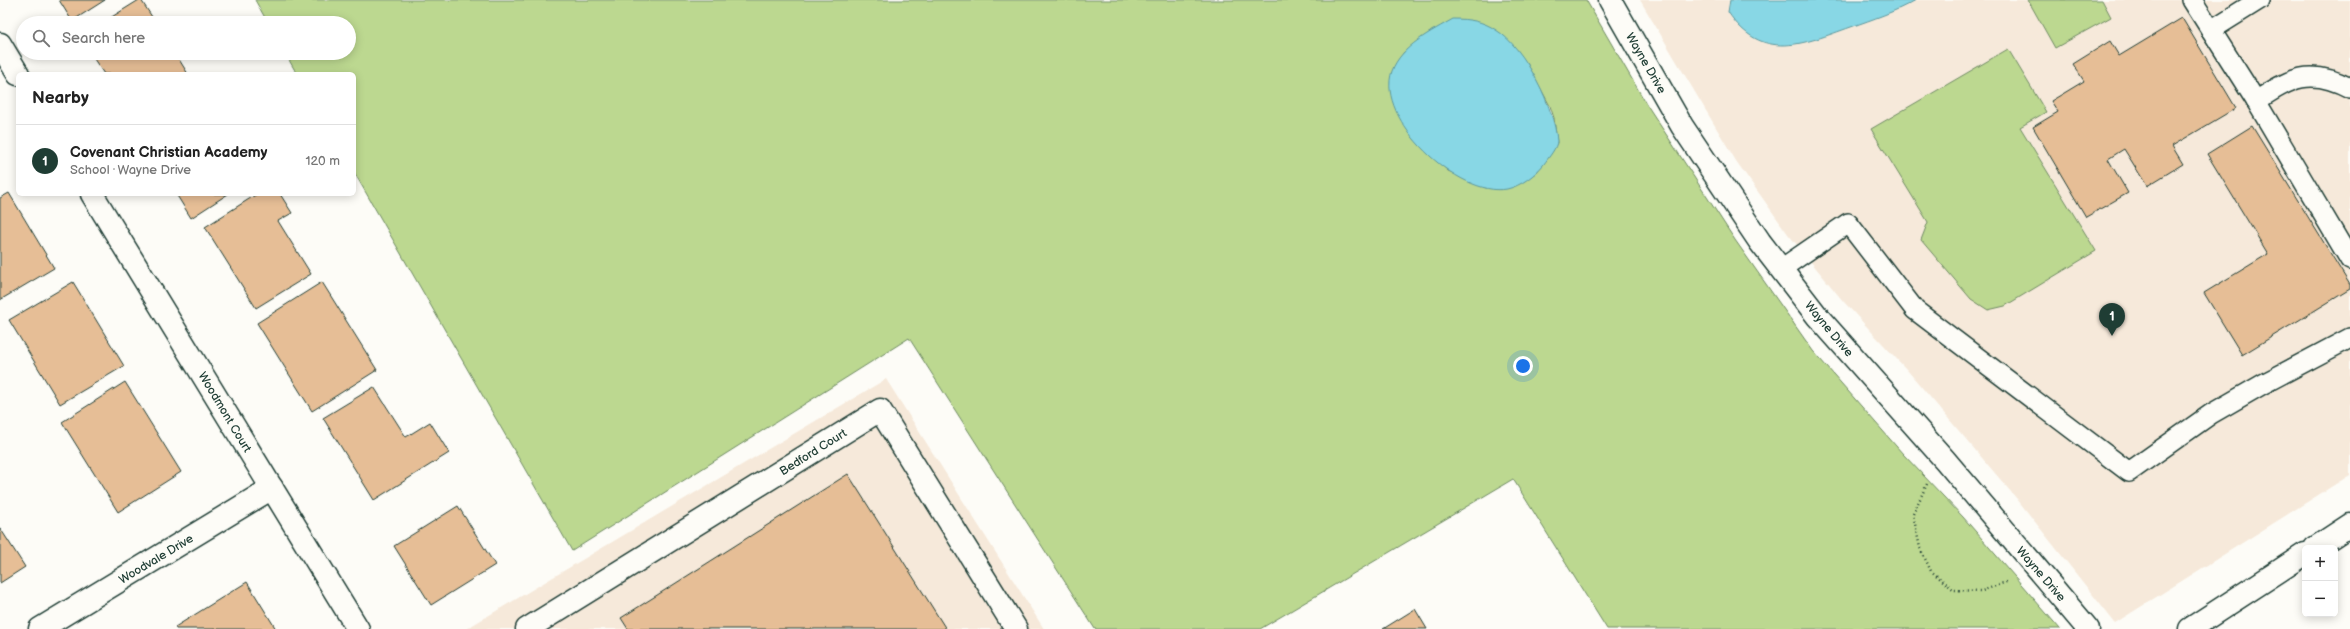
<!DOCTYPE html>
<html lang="en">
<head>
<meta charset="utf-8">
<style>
  body { margin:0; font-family:"Balsamiq Sans",sans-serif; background:#f2f2f2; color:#222 }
  .controls { position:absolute; right:12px; bottom:12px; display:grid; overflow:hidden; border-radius:6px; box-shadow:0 2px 10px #0003 }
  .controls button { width:36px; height:36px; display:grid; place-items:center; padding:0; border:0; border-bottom:1px solid #e0e0e0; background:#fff; color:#222; font:20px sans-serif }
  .you { position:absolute; left:1523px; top:366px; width:14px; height:14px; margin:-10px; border:3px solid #fff; border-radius:50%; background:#1a73e8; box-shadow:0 0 0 6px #1a73e833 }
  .badge { display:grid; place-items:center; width:26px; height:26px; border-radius:50%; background:#1f3d34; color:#fff; font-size:13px; font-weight:700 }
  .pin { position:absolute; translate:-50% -33px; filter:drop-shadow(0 1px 2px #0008) }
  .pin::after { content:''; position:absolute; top:21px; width:14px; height:12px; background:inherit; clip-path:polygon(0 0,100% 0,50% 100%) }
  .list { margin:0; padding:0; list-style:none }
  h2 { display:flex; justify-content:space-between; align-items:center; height:52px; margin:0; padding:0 16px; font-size:17px }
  h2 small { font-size:13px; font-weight:400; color:#767676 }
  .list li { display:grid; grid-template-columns:26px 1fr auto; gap:12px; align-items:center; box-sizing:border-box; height:72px; padding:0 16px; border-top:1px solid #e0e0e0 }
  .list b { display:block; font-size:15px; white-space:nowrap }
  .list p { margin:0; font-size:13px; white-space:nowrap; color:#767676 }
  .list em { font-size:13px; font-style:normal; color:#767676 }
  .icon { flex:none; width:22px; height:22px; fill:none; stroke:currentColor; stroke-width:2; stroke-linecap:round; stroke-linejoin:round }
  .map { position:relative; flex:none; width:2350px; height:629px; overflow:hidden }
  .search { position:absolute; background:#fff; box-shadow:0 2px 10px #0003; left:16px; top:16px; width:340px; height:44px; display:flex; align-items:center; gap:10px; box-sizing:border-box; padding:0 14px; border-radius:22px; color:#767676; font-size:15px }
  .panel { position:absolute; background:#fff; box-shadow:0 2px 10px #0003; left:16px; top:72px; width:340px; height:124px; border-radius:6px }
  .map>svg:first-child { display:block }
  .built { fill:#f6e9da }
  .green { fill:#bcd890; stroke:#6e8a62; fill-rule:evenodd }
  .water { fill:#88d7e5; stroke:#5e999e }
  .building { fill:#e6be96; stroke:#1f3d34 }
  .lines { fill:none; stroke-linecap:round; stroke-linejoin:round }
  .service-casing { stroke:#1f3d34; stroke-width:22 }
  .minor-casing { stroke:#1f3d34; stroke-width:25 }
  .secondary-casing { stroke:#1f3d34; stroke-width:25 }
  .path { stroke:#1f3d34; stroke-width:2.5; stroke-dasharray:1 3; stroke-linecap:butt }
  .service { stroke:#fdfcf7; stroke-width:19 }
  .minor { stroke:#fdfcf7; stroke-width:22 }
  .secondary { stroke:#fdfcf7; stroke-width:22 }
  .labels { text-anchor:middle; stroke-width:3.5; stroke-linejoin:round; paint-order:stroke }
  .street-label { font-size:12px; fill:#1f3d34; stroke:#fdfcf7 }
</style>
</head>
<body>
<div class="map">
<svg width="2350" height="629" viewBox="0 0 2350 629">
  <rect width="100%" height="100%" fill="#fdfcf7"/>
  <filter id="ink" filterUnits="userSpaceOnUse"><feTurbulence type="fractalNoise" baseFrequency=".025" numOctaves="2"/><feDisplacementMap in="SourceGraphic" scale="8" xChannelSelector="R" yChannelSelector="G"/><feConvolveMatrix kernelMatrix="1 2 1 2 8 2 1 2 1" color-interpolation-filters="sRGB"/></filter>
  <g filter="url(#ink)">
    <g class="built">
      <polygon points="1640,0 2350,0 2350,475 2115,623 2017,499 1907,370 1843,301 1788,234 1736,161"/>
      <polygon points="886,379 1044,629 466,629"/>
    </g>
    <g class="green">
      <path d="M255 0H1586L1647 105 1735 240 1813 351 1903 454 1963 517 2060 629H1607L1513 479 1260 629H1095L909 338 572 551 354 172V74H297L285 53H349V23H268ZM1433 30 1527 63 1550 106 1554 118 1557 143 1537 172 1524 181 1486 188 1448 171 1413 138 1403 53Z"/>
      <polygon points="2028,0 2102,0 2111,17 2055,48"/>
      <polygon points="2008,49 2046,112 2020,127 2096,251 2005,306 1988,310 1971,299 1921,240 1928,222 1871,129"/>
    </g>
    <g class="water">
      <path d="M1730 0H1916C1895 12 1873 19 1851 27 1803 44 1762 63 1728 12Z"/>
      <path d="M1453 19C1469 19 1483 21 1496 30 1525 47 1555 109 1557 141 1557 148 1548 158 1544 164 1535 175 1521 186 1507 189 1459 198 1375 119 1392 71 1401 46 1432 31 1453 19Z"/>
    </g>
    <g class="building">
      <polygon points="59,0 105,0 72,21"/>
      <polygon points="139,0 141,0 156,23 102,23"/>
      <polygon points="2182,18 2236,108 2172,146 2183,164 2147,186 2124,149 2108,159 2128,193 2086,217 2033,127 2058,112 2051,101 2084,81 2073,64 2110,41 2119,56"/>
      <polygon points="90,53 175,53 188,74 104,74"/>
      <polygon points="2252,126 2350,285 2350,289 2242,355 2204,293 2268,254 2207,154"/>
      <polygon points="9,193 54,268 0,300 0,198"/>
      <polygon points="176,194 228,194 191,218"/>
      <polygon points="257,194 280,194 292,213 278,221 311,274 256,308 205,227"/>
      <polygon points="73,282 124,366 60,404 9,320"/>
      <polygon points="322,282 377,370 312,411 257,323"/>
      <polygon points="125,382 181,472 118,512 62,422"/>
      <polygon points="374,387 406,437 430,422 449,453 374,500 323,418"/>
      <polygon points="848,474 946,629 628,629 621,618"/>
      <polygon points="458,506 495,565 431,605 394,546"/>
      <polygon points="0,528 25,567 0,583"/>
      <polygon points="247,582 276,629 176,629 175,627"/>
      <polygon points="1415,609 1427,629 1383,629"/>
    </g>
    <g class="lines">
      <g class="service-casing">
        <g id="service">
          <polyline points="2192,0 2256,101 2350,260"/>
          <polyline points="2211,30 2259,0"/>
          <path d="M2256 101C2291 78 2310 67 2350 88"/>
          <polyline points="1781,269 1848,223 1915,310 2129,472 2211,414 2263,384 2350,338"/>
        </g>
      </g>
      <g class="minor-casing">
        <g id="minor">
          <polyline points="1610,0 1682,126 1760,242 1818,317 1945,460 2088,629"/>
          <polyline points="0,44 18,74"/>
          <polyline points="92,194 358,629"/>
          <polyline points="40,629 272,488"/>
          <polyline points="527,629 880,410 1016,629"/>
        </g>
      </g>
      <g class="secondary-casing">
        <g id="secondary">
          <polyline points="2315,548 2350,525"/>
          <polyline points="2190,629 2305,554"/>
        </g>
      </g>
      <polyline class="path" points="1927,484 1913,514 1920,548 1931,571 1954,590 1982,591 2009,581"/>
      <use href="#service" class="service"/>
      <use href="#minor" class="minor"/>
      <use href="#secondary" class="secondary"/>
    </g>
  </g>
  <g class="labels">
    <g class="street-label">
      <text transform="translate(1646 63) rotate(60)" y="4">Wayne Drive</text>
      <text transform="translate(1829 329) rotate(50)" y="4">Wayne Drive</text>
      <text transform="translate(225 412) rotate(59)" y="4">Woodmont Court</text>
      <text transform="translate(813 452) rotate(-32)" y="4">Bedford Court</text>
      <text transform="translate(156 559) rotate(-31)" y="4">Woodvale Drive</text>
      <text transform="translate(2041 574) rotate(49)" y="4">Wayne Drive</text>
    </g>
  </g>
</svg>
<div class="controls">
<button>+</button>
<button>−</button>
</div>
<div class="you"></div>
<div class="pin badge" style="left:2112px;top:336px">1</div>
<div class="search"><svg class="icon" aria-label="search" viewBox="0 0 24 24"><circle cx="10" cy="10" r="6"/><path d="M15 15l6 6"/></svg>Search here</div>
<section class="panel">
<h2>Nearby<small></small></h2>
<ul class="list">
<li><span class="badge">1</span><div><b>Covenant Christian Academy</b><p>School · Wayne Drive</p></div><em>120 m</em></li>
</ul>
</section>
</div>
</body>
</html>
